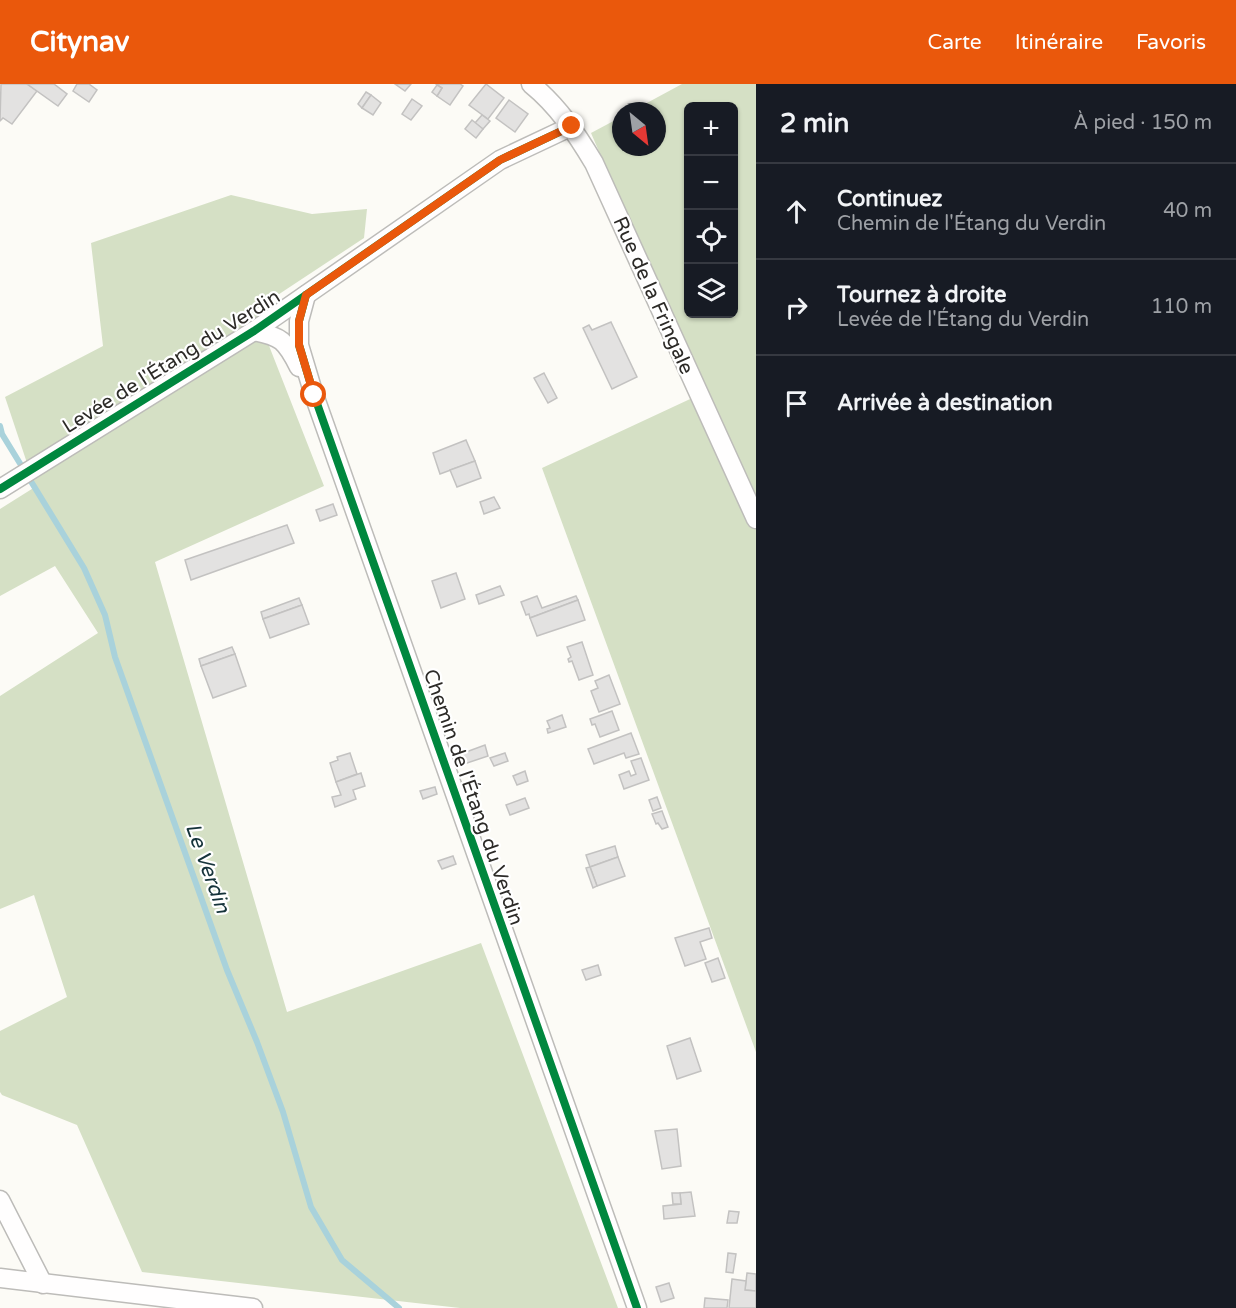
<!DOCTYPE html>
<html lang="fr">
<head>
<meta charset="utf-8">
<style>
  body { margin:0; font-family:"Varela Round",sans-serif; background:#20242c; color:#f1f3f6 }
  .controls { position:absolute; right:18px; top:18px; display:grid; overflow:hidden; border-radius:9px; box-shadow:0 2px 4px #0004 }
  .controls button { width:54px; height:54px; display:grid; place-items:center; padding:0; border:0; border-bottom:2px solid #363941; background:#171b24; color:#f1f3f6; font:30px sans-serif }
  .compass { position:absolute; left:612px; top:18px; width:54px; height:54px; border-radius:50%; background:#171b24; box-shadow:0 2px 4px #0004; rotate:151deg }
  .stop { position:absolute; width:18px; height:18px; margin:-14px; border:4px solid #ea580c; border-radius:50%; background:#fff }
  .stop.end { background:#ea580c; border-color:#fff; box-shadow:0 2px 6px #0008 }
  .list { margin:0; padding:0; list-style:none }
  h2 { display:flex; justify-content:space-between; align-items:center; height:78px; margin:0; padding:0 24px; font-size:26px }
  h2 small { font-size:20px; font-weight:400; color:#9ea1a6 }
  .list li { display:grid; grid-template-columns:39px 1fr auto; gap:18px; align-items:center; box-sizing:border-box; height:96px; padding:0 24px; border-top:2px solid #363941 }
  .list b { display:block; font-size:22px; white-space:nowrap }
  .list p { margin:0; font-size:20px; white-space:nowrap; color:#9ea1a6 }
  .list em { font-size:20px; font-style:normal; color:#9ea1a6 }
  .icon { flex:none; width:33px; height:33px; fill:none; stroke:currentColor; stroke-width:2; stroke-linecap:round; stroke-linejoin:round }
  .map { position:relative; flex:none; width:756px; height:1224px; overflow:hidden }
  header { display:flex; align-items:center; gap:36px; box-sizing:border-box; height:84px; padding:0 30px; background:#ea580c; color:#fff }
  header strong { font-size:28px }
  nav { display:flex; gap:33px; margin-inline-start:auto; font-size:21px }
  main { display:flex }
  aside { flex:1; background:#171b24 }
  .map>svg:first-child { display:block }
  .forest { fill:#d5e0c5; fill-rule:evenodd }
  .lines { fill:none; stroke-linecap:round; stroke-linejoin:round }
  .stream { stroke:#a9d2db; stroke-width:6 }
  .building { fill:#e3e2e1; stroke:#c3c2c1; stroke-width:1.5 }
  .minor-casing { stroke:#bdbcb9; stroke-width:21 }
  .minor { stroke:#fffefe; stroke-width:18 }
  .cycleway-casing { stroke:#fff; stroke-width:11 }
  .cycleway { stroke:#00873e; stroke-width:8 }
  .route { stroke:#ea580c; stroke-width:8 }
  .labels { text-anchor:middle; stroke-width:4.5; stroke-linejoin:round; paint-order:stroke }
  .street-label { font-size:20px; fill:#2c2a27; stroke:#fff }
  .water-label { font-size:21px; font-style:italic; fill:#15333a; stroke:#fff }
</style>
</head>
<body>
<header>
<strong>Citynav</strong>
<nav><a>Carte</a><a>Itinéraire</a><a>Favoris</a></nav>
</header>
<main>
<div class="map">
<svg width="756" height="1224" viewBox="0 0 756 1224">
  <rect width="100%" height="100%" fill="#fcfbf6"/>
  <g class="forest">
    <path d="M682 0H756V968L542 384 703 309 591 49 621 33V63H657V27H632ZM688 22H734V230H688Z"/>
    <polygon points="231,111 312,130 367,125 364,154 255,226 324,402 155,478 287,928 481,859 618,1224 460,1224 142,1188 77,1041 2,1011 0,1008 0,947 67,913 34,811 0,825 0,612 98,549 55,482 0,512 0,425 35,403 5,313 103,262 91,159"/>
  </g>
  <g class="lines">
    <polyline class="stream" points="0,342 2,350 84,484 105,531 115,573 227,886 257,958 283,1028 311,1123 342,1176 399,1224"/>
  </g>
  <g class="building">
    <polygon points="1,0 27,0 37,7 12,40 3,34 0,37"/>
    <polygon points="27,0 54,0 67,10 58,22"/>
    <polygon points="77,0 89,0 97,6 89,18 73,7"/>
    <polygon points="395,0 411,0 405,7"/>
    <polygon points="436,0 460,0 463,2 450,21 437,12 442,4"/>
    <polygon points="486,0 504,14 488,35 469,21"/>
    <polygon points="437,1 442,4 437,12 432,8"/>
    <polygon points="366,8 371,11 362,24 358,20"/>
    <polygon points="371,11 381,19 373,31 362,24"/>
    <polygon points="412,15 422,22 411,36 402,30"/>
    <polygon points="509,16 528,30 515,48 496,34"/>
    <polygon points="482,31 490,37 483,45 475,39"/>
    <polygon points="472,36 483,45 476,54 465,45"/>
    <polygon points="611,238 637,293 612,305 583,244 589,241 592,246"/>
    <polygon points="544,289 557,314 548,319 534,294"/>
    <polygon points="466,356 475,377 440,390 433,369"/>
    <polygon points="475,377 481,394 457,403 450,386"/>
    <polygon points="494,413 500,424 484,430 480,418"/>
    <polygon points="333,420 337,431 320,437 316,426"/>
    <polygon points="287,441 294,459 191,496 185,476"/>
    <polygon points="456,489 465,515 441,524 432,497"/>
    <polygon points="500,502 504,511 479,520 476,511"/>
    <polygon points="537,512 542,524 576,512 578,516 530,534 529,530 526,531 521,518"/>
    <polygon points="299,514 302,521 263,535 261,528"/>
    <polygon points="578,516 585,536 537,552 530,534"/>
    <polygon points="302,521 309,540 270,554 263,535"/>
    <polygon points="582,558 593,591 579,596 572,577 569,578 568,575 571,573 567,563"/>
    <polygon points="232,563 235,570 201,582 199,575"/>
    <polygon points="235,570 246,602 213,614 201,582"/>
    <polygon points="609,591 620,620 599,628 591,607 598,604 595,597"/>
    <polygon points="612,627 619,646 600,653 595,640 592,641 590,635"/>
    <polygon points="562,631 566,643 548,649 547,645 550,644 547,637"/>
    <polygon points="631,649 639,670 626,674 624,669 594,680 588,665"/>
    <polygon points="485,661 488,672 461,681 458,671"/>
    <polygon points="350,669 357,690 336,698 330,679 338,676 337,673"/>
    <polygon points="505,669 508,677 494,682 490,674"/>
    <polygon points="641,674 649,696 624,705 619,691 629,687 631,692 636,690 631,677"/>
    <polygon points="525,687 528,697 517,701 513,692"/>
    <polygon points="361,689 365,702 353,706 356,715 335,723 332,713 341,711 336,698"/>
    <polygon points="435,703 437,710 423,715 420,707"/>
    <polygon points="657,713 661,724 653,727 649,716"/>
    <polygon points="525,714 529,724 510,731 506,721"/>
    <polygon points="662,727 668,743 662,745 658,739 656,740 652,730"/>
    <polygon points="615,762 618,773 590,783 586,771"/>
    <polygon points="453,772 456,780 442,785 438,777"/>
    <polygon points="618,773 625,792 597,802 590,783"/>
    <polygon points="590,783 597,802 593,804 586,784"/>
    <polygon points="709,844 712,854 700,858 706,875 685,882 675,854"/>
    <polygon points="718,874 725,894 712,898 705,879"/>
    <polygon points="598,881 601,891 586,896 582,886"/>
    <polygon points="690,954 701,987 677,995 667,962"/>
    <polygon points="677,1045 681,1082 662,1085 655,1047"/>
    <polygon points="691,1108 695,1132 664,1135 663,1122 681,1120 680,1109"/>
    <polygon points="672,1109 680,1109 681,1120 673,1120"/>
    <polygon points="729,1127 739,1128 737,1139 727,1139"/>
    <polygon points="728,1169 736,1170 733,1189 726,1188"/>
    <polygon points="747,1189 756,1190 756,1207 745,1206"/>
    <polygon points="732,1195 746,1197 745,1206 756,1207 756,1224 729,1224"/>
    <polygon points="669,1199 674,1214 661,1218 656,1203"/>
    <polygon points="705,1214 728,1216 727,1224 704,1224"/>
  </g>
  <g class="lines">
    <g class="minor-casing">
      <g id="minor">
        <path d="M531 0C558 22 576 49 594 79L756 435"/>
        <polyline points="306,211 299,237 299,261 314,311 637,1224"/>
        <path d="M254 247C281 252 286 257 299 283"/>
        <polyline points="0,405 254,247 500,76 572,42"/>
        <polyline points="0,1116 43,1200"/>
        <polyline points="0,1194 253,1224"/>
      </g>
    </g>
    <use href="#minor" class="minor"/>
    <g class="cycleway-casing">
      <g id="cycleway">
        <polyline points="306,211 299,237 299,261 314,311 637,1224"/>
        <polyline points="0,405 254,247 500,76 572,42"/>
      </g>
    </g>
    <use href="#cycleway" class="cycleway"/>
  </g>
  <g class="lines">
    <polyline class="route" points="314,311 299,261 299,237 306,211 500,76 572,42"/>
  </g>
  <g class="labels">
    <g class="street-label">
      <text transform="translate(654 211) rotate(66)" y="7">Rue de la Fringale</text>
      <text transform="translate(171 277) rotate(-32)" y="7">Levée de l'Étang du Verdin</text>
      <text transform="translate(474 713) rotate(71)" y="7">Chemin de l'Étang du Verdin</text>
    </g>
    <g class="water-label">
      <text transform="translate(208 784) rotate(70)" y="7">Le Verdin</text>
    </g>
  </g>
</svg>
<div class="controls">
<button>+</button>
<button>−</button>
<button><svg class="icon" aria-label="locate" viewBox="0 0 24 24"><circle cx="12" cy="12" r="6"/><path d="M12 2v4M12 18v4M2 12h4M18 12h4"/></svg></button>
<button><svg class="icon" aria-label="layers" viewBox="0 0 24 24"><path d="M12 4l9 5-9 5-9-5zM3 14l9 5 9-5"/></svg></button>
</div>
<svg class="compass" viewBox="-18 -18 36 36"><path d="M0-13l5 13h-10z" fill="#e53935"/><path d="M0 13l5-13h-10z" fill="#9ea1a6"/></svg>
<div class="stop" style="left:314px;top:311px"></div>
<div class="stop end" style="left:572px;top:42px"></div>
</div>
<aside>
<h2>2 min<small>À pied · 150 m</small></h2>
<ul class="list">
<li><svg class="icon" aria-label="ahead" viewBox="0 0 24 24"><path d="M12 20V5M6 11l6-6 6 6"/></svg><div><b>Continuez</b><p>Chemin de l'Étang du Verdin</p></div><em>40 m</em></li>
<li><svg class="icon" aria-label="right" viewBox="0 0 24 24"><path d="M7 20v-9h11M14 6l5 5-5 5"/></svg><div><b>Tournez à droite</b><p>Levée de l'Étang du Verdin</p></div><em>110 m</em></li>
<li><svg class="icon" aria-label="arrive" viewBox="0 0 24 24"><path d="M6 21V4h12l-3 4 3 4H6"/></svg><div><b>Arrivée à destination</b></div></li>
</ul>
</aside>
</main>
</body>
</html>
